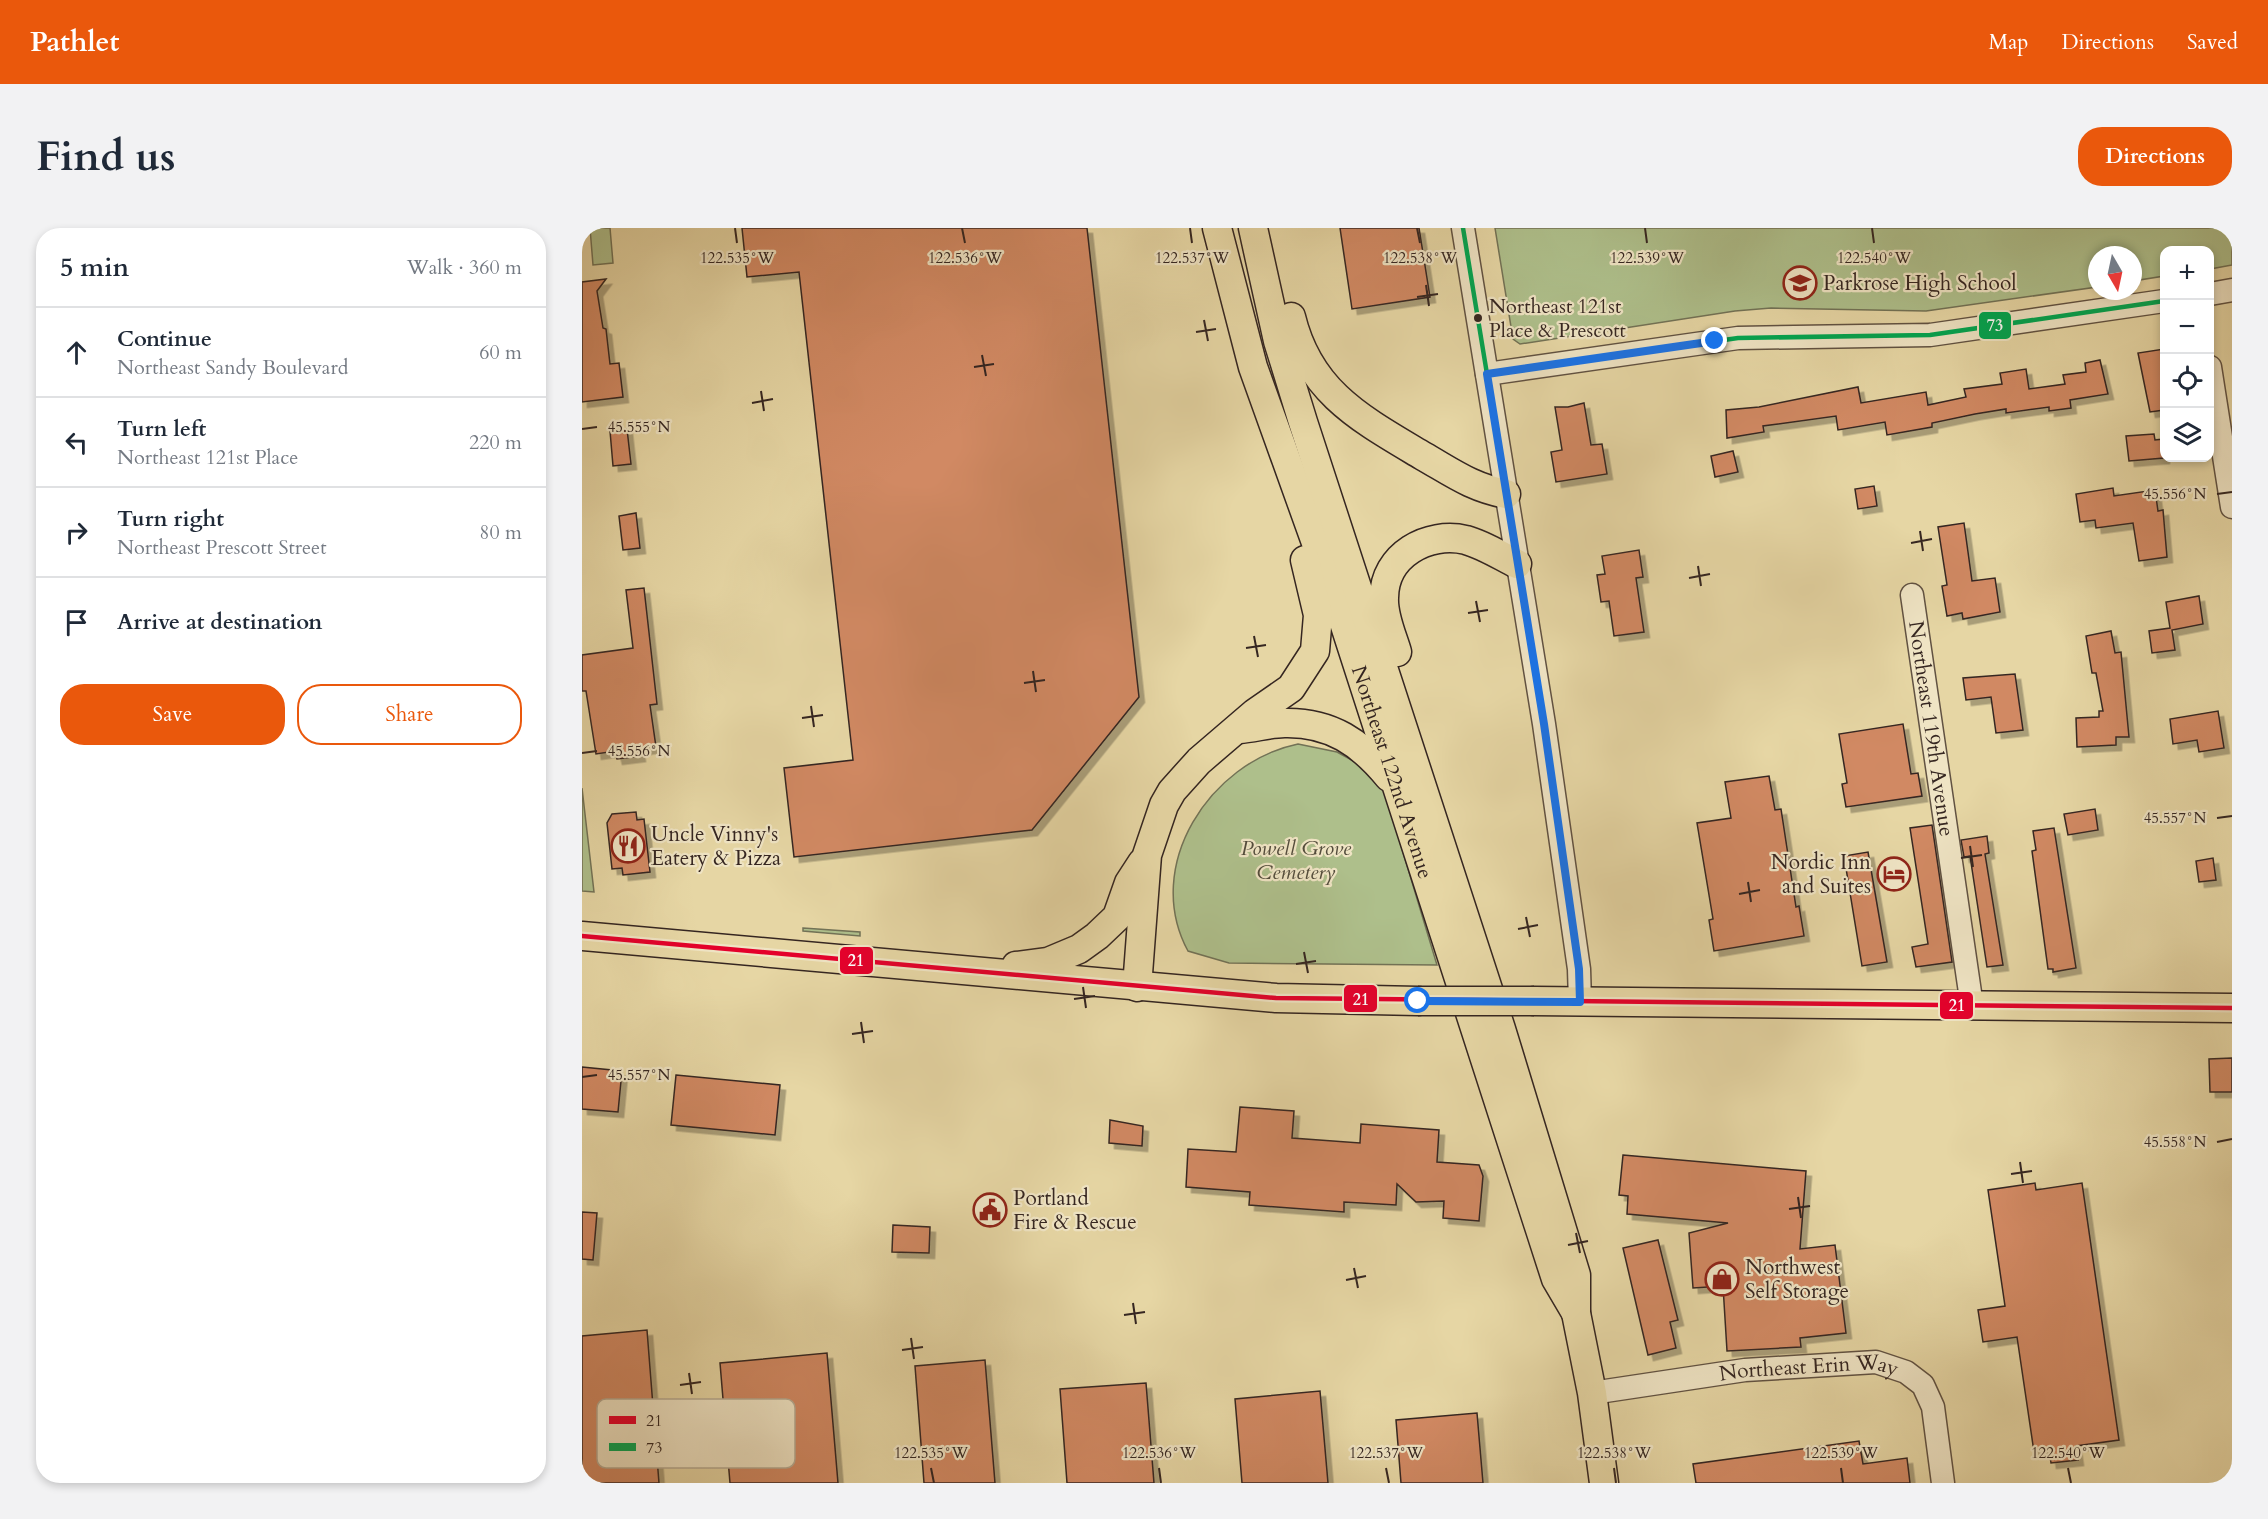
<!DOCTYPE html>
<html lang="en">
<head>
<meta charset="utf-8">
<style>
  body { margin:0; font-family:Cardo,serif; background:#f2f2f3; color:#1f2937 }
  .controls { position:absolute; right:18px; top:18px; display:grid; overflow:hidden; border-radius:12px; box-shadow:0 3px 9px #0003 }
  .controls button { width:54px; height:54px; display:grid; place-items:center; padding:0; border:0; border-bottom:2px solid #e0e1e3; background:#fff; color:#1f2937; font:30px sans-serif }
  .compass { position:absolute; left:1506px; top:18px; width:54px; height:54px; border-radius:50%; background:#fff; box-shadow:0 3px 9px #0003; rotate:171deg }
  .stop { position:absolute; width:18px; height:18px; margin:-14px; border:4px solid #1a73e8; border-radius:50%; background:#fff }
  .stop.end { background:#1a73e8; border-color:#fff; box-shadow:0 2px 6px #0008 }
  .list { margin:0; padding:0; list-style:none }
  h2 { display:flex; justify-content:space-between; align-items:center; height:78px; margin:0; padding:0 24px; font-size:26px }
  h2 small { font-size:20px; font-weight:400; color:#747a83 }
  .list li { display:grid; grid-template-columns:39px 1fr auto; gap:18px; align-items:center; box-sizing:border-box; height:90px; padding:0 24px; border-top:2px solid #e0e1e3 }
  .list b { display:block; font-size:22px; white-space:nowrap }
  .list p { margin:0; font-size:20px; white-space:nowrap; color:#747a83 }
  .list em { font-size:20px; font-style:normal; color:#747a83 }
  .actions { display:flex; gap:12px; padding:18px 24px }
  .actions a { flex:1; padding:14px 0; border:2px solid #ea580c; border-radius:24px; text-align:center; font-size:21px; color:#ea580c }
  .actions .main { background:#ea580c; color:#fff }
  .icon { flex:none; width:33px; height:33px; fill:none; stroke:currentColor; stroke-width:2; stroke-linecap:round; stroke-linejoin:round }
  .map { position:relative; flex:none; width:1650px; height:1255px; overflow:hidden; border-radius:24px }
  header { display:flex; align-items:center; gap:36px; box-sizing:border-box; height:84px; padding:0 30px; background:#ea580c; color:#fff }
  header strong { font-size:28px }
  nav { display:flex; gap:33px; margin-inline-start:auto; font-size:21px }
  .intro { display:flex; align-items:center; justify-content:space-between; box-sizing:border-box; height:144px; padding:0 36px }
  h1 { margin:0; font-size:42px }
  .button { padding:15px 27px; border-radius:24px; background:#ea580c; color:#fff; font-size:21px; font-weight:700 }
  main { display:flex; gap:36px; padding:0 36px }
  aside { flex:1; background:#fff; border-radius:24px; box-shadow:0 3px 9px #0003 }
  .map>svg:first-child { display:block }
  .green { fill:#aebf8b; stroke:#727256; stroke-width:1.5 }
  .building { fill:#d18963; stroke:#352621; stroke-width:1.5; filter:url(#shadow) }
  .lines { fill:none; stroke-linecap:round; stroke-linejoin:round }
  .minor-casing { stroke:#615242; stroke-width:25 }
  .major-casing { stroke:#352621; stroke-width:31 }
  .minor { stroke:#efe4c4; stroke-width:22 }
  .major { stroke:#e6d6a4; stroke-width:28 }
  .major-bridge-casing { stroke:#352621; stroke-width:31; stroke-linecap:butt }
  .major-bridge { stroke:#e6d6a4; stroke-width:28 }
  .bus-1-casing { stroke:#efe4c4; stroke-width:9 }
  .bus-2-casing { stroke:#efe4c4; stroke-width:9 }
  .bus-1 { stroke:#e4002b; stroke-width:4.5 }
  .bus-2 { stroke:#00a651; stroke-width:4.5 }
  .route { stroke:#1a73e8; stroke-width:8 }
  .ticks { fill:none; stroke:#352621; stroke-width:2 }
  .bus-dot { fill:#352621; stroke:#efe4c4; stroke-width:2 }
  .labels { text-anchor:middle; stroke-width:4.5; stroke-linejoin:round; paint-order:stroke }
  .bus-label { font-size:20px; fill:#352621; stroke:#efe4c4; text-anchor:start }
  .poi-label { font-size:21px; fill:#352621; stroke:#efe4c4; text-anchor:start }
  .street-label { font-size:21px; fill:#352621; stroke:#efe4c4 }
  .park-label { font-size:21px; font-style:italic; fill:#534c3c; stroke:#efe4c4 }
  .key { fill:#efe4c4; stroke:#b7ab93; stroke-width:1.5 }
  .key-label { font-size:16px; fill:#352621 }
  .ticks-label { font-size:15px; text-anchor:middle; fill:#352621; stroke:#efe4c4; stroke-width:4.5; stroke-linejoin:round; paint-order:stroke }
  .line-badge { stroke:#efe4c4; stroke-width:2 }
  .badge-label { font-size:16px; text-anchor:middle; font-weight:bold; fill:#fff }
</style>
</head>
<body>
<header>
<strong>Pathlet</strong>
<nav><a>Map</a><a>Directions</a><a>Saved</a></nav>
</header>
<div class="intro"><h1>Find us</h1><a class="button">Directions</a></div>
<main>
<aside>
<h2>5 min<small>Walk · 360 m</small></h2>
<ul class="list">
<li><svg class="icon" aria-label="ahead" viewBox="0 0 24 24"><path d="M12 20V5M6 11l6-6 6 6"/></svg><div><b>Continue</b><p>Northeast Sandy Boulevard</p></div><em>60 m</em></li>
<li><svg class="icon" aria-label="left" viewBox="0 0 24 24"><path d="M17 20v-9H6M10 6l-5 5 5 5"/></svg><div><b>Turn left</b><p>Northeast 121st Place</p></div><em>220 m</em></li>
<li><svg class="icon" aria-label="right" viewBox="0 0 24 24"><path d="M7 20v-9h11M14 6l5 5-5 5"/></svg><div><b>Turn right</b><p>Northeast Prescott Street</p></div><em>80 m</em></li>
<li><svg class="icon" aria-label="arrive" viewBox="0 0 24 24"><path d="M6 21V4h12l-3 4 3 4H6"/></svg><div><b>Arrive at destination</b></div></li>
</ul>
<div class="actions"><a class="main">Save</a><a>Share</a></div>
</aside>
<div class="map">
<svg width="1650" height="1255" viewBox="0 0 1650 1255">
  <defs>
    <filter id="shadow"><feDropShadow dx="5.5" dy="5.5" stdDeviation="0" flood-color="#0004"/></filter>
  </defs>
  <rect width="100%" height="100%" fill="#e6d6a4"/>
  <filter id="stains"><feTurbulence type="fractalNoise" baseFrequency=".00333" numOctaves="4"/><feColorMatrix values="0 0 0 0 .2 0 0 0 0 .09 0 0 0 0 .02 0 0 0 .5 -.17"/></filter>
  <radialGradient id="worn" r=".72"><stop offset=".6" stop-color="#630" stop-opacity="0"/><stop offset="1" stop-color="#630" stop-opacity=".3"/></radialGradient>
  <g class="green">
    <polygon points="8,0 28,0 31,35 11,37"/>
    <polygon points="913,0 1650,0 1650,37 1628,41 1628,22 1582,22 1582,48 1551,53 1551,27 1515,27 1515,59 1344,83 1189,80 1153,83 938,116 931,111"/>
    <path d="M716 516 755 524 777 536 801 558 855 737 647 735 606 723C560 638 628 534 716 516Z"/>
    <polygon points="0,560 12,664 0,663"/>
    <polygon points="221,700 278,704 278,708 221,703"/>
  </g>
  <g class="building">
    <polygon points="160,0 505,0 557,469 450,602 212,629 202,540 271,532 217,44 165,49"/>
    <polygon points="758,0 837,0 848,69 770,81"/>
    <polygon points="24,51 15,63 21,100 24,101 28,136 37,135 41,169 0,174 0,54"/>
    <polygon points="1582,121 1582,182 1568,184 1556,125"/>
    <polygon points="1518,132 1526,166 1488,172 1489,180 1467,183 1467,179 1424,185 1424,181 1393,186 1350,195 1350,199 1305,207 1303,194 1256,202 1254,188 1181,198 1182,204 1145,210 1144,182 1177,179 1276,159 1279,175 1344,164 1346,177 1384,169 1382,161 1420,156 1418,145 1444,141 1447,161 1483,156 1481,147 1504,144 1503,135"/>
    <polygon points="1002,175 1009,217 1020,216 1025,246 974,254 969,224 980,222 973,179 986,179"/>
    <polygon points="45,201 49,236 31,238 28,203"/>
    <polygon points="1572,206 1573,212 1582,211 1582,230 1547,233 1544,208"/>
    <polygon points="1151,223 1156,244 1133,249 1129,228"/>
    <polygon points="1292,258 1295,278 1276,281 1273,261"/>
    <polygon points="1531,260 1532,268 1573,262 1576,283 1581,282 1585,329 1557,333 1551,295 1514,300 1513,292 1498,294 1494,266"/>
    <polygon points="54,285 58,320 41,322 37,288"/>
    <polygon points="1382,295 1390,353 1413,350 1418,384 1381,391 1380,385 1365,388 1360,358 1365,357 1356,299"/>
    <polygon points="1057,322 1061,349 1054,350 1062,404 1032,408 1027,373 1019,374 1015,347 1023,346 1020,328"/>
    <polygon points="62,360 75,476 68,477 74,519 57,522 58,528 35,531 33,523 14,526 4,463 0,463 0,427 51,420 44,362"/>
    <polygon points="1617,368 1621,396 1590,402 1593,422 1570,425 1567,403 1588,400 1584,374"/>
    <polygon points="1529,403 1533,425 1539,424 1547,509 1534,509 1534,517 1495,519 1494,490 1517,489 1517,483 1521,483 1514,445 1510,445 1504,408"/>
    <polygon points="1433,446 1441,502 1414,505 1409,469 1384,472 1381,450"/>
    <polygon points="1636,483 1642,520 1617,524 1615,512 1591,516 1588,491"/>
    <polygon points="1321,496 1329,546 1336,545 1340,568 1264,579 1260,556 1265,555 1257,506"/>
    <polygon points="1187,548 1193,582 1199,581 1214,679 1217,678 1222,708 1132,723 1127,692 1131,691 1115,595 1149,590 1143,554"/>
    <polygon points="1513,581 1516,602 1486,607 1482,586"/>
    <polygon points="54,584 55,592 62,591 68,644 41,647 40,640 30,641 25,595 30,586"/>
    <polygon points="1350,597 1370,734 1334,739 1330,719 1346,716 1328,600"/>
    <polygon points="1472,600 1494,740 1471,744 1471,741 1466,741 1450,623 1454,622 1451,603"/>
    <polygon points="1405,608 1407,625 1403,626 1421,737 1405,739 1388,628 1382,629 1379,612"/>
    <polygon points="1286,624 1305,734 1280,738 1262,628"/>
    <polygon points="1631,630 1634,652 1617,654 1614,633"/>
    <polygon points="1650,830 1650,864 1628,864 1627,831"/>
    <polygon points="0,839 40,843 36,884 0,881"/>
    <polygon points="94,847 198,857 193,907 89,897"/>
    <polygon points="658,879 712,883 710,910 778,915 779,896 857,902 855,934 897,937 901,948 897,993 861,990 862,973 834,974 815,956 814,977 762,974 762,984 667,977 668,964 604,959 606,921 654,924"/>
    <polygon points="528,892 561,898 560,918 527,915"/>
    <polygon points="1041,927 1224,943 1218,1021 1253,1017 1264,1105 1218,1110 1219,1119 1145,1123 1141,1058 1111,1060 1107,1005 1146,995 1045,986 1046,968 1037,967"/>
    <polygon points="1453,955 1454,962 1500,955 1537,1212 1494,1218 1496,1232 1469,1235 1467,1222 1452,1224 1435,1109 1401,1114 1396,1082 1423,1078 1406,962"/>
    <polygon points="0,984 15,985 11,1032 0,1031"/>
    <polygon points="311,997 348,999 347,1025 310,1024"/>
    <polygon points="1076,1012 1096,1092 1088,1094 1094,1120 1066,1127 1041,1020"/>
    <polygon points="65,1102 77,1255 0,1255 0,1108"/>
    <polygon points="245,1125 256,1255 148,1255 138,1135"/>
    <polygon points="403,1132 413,1255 342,1255 333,1138"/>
    <polygon points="564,1155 572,1255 485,1255 478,1161"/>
    <polygon points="738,1163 746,1255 660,1255 653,1171"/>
    <polygon points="895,1185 901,1255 819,1255 814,1192"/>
    <polygon points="1277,1213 1281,1236 1325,1230 1328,1255 1114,1255 1111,1236"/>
  </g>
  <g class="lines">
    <g class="minor-casing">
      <g id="minor">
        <polyline points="881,0 962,496 997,741 998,774"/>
        <polyline points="1628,66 1650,62"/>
        <polyline points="1628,139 1650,279"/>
        <polyline points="905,146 1156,110 1348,107 1582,73"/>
        <path id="s1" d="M1330 367 1390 778"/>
        <path id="s2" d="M1010 1165 1163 1142 1294 1134 1324 1144 1341 1157 1351 1179 1361 1255"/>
      </g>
    </g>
    <g class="major-casing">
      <g id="major">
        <path id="s3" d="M635 0 671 139 756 376 974 1051 994 1085"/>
        <polyline points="671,0 696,113 721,194 919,801 994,1047 994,1085 1010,1165 1022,1255"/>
        <path d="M709 89C727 164 779 191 841 228 871 245 889 259 924 266"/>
        <path d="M815 424C810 407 801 388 802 370 802 327 846 303 884 312 902 317 919 328 935 336"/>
        <path d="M657 501C672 500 688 495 703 495 749 494 779 515 807 549"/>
        <polyline points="0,708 694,770 836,773"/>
        <polyline points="434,738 466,734 497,721 515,708 535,689 547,655 560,635"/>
        <polyline points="555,759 565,627 582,577 590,563 617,533 673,485 709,460 733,423 736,387 723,332"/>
        <polyline points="952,773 1650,780"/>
      </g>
    </g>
    <use href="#minor" class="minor"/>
    <use href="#major" class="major"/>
    <g class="major-bridge-casing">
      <polyline id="major-bridge" points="836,773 952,773"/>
    </g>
    <use href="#major-bridge" class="major-bridge"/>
    <g class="bus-1-casing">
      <polyline id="bus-1" points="0,708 694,770 1650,780"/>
    </g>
    <g class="bus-2-casing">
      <g id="bus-2">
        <polyline points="881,0 905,146"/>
        <polyline points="905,146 1156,110 1348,107 1582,73"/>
      </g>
    </g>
    <use href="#bus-1" class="bus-1"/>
    <use href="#bus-2" class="bus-2"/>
  </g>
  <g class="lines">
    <polyline class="route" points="836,773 998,774 997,741 962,496 905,146 1133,113"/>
  </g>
  <path class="ticks" d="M153 0 155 15M380 0 383 15M608 0 610 15M835 0 838 15M1063 0 1065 15M1290 0 1292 15M844 57 847 78M835 69 856 66M622 92 626 113M614 104 634 101M400 127 404 148M392 139 412 136M179 163 182 183M170 175 191 171M0 201 15 199M1635 266 1650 264M1338 303 1341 323M1329 315 1350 311M1116 338 1119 358M1107 350 1128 346M894 373 898 394M886 385 906 382M672 408 676 429M664 420 684 417M451 443 454 464M442 455 463 452M229 478 232 499M220 490 241 487M0 525 15 523M1635 590 1650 588M1388 618 1391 639M1379 630 1400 627M1166 654 1169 674M1157 666 1178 662M944 689 948 709M936 701 956 697M722 724 726 745M714 736 734 733M501 759 504 780M492 771 513 768M279 794 282 815M270 806 291 803M0 849 15 847M1635 914 1650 911M1438 934 1441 955M1429 946 1450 943M1216 969 1219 990M1207 981 1228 978M994 1005 998 1025M986 1017 1006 1013M772 1040 776 1060M764 1052 784 1048M551 1075 554 1096M542 1087 563 1084M329 1110 332 1131M320 1122 341 1119M107 1145 110 1166M98 1157 119 1154M349 1240 352 1255M577 1240 579 1255M804 1240 807 1255M1032 1240 1034 1255M1259 1240 1261 1255M1486 1240 1489 1255"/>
  <defs>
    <g id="school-ring" transform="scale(1.725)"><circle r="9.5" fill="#efe4c4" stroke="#8f2418" stroke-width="1.5"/><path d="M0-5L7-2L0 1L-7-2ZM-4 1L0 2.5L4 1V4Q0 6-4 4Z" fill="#8f2418"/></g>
    <g id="restaurant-ring" transform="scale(1.725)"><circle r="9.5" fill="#efe4c4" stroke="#8f2418" stroke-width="1.5"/><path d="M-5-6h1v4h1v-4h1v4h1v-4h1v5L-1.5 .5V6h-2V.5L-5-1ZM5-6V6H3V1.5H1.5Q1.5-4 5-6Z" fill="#8f2418"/></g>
    <g id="hotel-ring" transform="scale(1.725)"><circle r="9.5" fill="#efe4c4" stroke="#8f2418" stroke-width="1.5"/><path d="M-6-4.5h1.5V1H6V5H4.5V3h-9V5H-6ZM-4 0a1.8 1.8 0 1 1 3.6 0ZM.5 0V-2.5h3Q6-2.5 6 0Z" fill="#8f2418"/></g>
    <g id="civic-ring" transform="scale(1.725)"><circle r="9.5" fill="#efe4c4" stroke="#8f2418" stroke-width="1.5"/><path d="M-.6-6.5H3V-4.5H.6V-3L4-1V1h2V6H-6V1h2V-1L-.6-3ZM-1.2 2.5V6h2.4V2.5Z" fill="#8f2418"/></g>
    <g id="shop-ring" transform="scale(1.725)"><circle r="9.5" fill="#efe4c4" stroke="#8f2418" stroke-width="1.5"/><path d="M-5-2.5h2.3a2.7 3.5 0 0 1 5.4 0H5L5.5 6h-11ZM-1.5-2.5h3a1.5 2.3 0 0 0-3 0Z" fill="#8f2418"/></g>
  </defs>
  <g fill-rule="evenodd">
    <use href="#school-ring" x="1218" y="55"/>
    <use href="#restaurant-ring" x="46" y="618"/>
    <use href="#hotel-ring" x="1312" y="646"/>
    <use href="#civic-ring" x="408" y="982"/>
    <use href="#shop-ring" x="1140" y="1051"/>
  </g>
  <circle class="bus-dot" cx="896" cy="90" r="5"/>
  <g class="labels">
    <g class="bus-label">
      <text x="907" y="85">Northeast 121st<tspan x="907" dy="24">Place &amp; Prescott</tspan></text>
    </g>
    <g class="poi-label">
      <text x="1241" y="62">Parkrose High School</text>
      <text x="69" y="613">Uncle Vinny's<tspan x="69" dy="24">Eatery &amp; Pizza</tspan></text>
      <text x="1289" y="641" text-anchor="end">Nordic Inn<tspan x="1289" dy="24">and Suites</tspan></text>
      <text x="431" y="977">Portland<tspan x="431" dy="24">Fire &amp; Rescue</tspan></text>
      <text x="1163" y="1046">Northwest<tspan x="1163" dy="24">Self Storage</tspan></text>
    </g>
    <g class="street-label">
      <text dy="7" stroke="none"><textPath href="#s1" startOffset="135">Northeast 119th Avenue</textPath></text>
      <text dy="7" stroke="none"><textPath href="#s3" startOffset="572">Northeast 122nd Avenue</textPath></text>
      <text dy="7" stroke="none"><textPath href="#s2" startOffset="219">Northeast Erin Way</textPath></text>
    </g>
    <g class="park-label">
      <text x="714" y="627">Powell Grove<tspan x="714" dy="24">Cemetery</tspan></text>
    </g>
  </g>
  <rect x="15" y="1171" width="198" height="69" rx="9" class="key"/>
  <rect x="27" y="1188" width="27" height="8" fill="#e4002b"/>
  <rect x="27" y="1215" width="27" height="8" fill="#00a651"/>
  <g class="key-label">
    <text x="64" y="1198">21</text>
    <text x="64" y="1225">73</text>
  </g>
  <g class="ticks-label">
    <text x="155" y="35">122.535°W</text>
    <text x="383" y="35">122.536°W</text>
    <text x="610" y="35">122.537°W</text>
    <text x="838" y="35">122.538°W</text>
    <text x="1065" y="35">122.539°W</text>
    <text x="1292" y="35">122.540°W</text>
    <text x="57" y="204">45.555°N</text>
    <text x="1593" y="271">45.556°N</text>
    <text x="57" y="528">45.556°N</text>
    <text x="1593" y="595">45.557°N</text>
    <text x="57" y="852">45.557°N</text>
    <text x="1593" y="919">45.558°N</text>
    <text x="349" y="1230">122.535°W</text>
    <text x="577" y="1230">122.536°W</text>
    <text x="804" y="1230">122.537°W</text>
    <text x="1032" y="1230">122.538°W</text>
    <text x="1259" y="1230">122.539°W</text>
    <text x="1486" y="1230">122.540°W</text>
  </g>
  <g class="line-badge">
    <rect x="1396" y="83" width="34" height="29" rx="6" fill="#00a651"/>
    <rect x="257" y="718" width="35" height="29" rx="6" fill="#e4002b"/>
    <rect x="761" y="756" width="35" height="29" rx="6" fill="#e4002b"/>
    <rect x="1357" y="763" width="35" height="29" rx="6" fill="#e4002b"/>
  </g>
  <g class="badge-label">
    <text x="1413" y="103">73</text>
    <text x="274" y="738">21</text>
    <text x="779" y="777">21</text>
    <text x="1375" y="783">21</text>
  </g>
  <rect width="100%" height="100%" filter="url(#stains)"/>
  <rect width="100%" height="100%" fill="url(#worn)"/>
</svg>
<div class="controls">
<button>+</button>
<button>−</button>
<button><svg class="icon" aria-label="locate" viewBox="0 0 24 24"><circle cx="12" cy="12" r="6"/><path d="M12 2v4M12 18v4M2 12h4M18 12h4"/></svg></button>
<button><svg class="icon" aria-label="layers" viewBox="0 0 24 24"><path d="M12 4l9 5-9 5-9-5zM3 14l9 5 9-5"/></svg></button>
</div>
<svg class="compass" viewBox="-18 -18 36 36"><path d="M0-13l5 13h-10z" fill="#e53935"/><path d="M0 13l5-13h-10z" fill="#747a83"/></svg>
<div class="stop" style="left:836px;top:773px"></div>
<div class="stop end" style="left:1133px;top:113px"></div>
</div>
</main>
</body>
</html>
